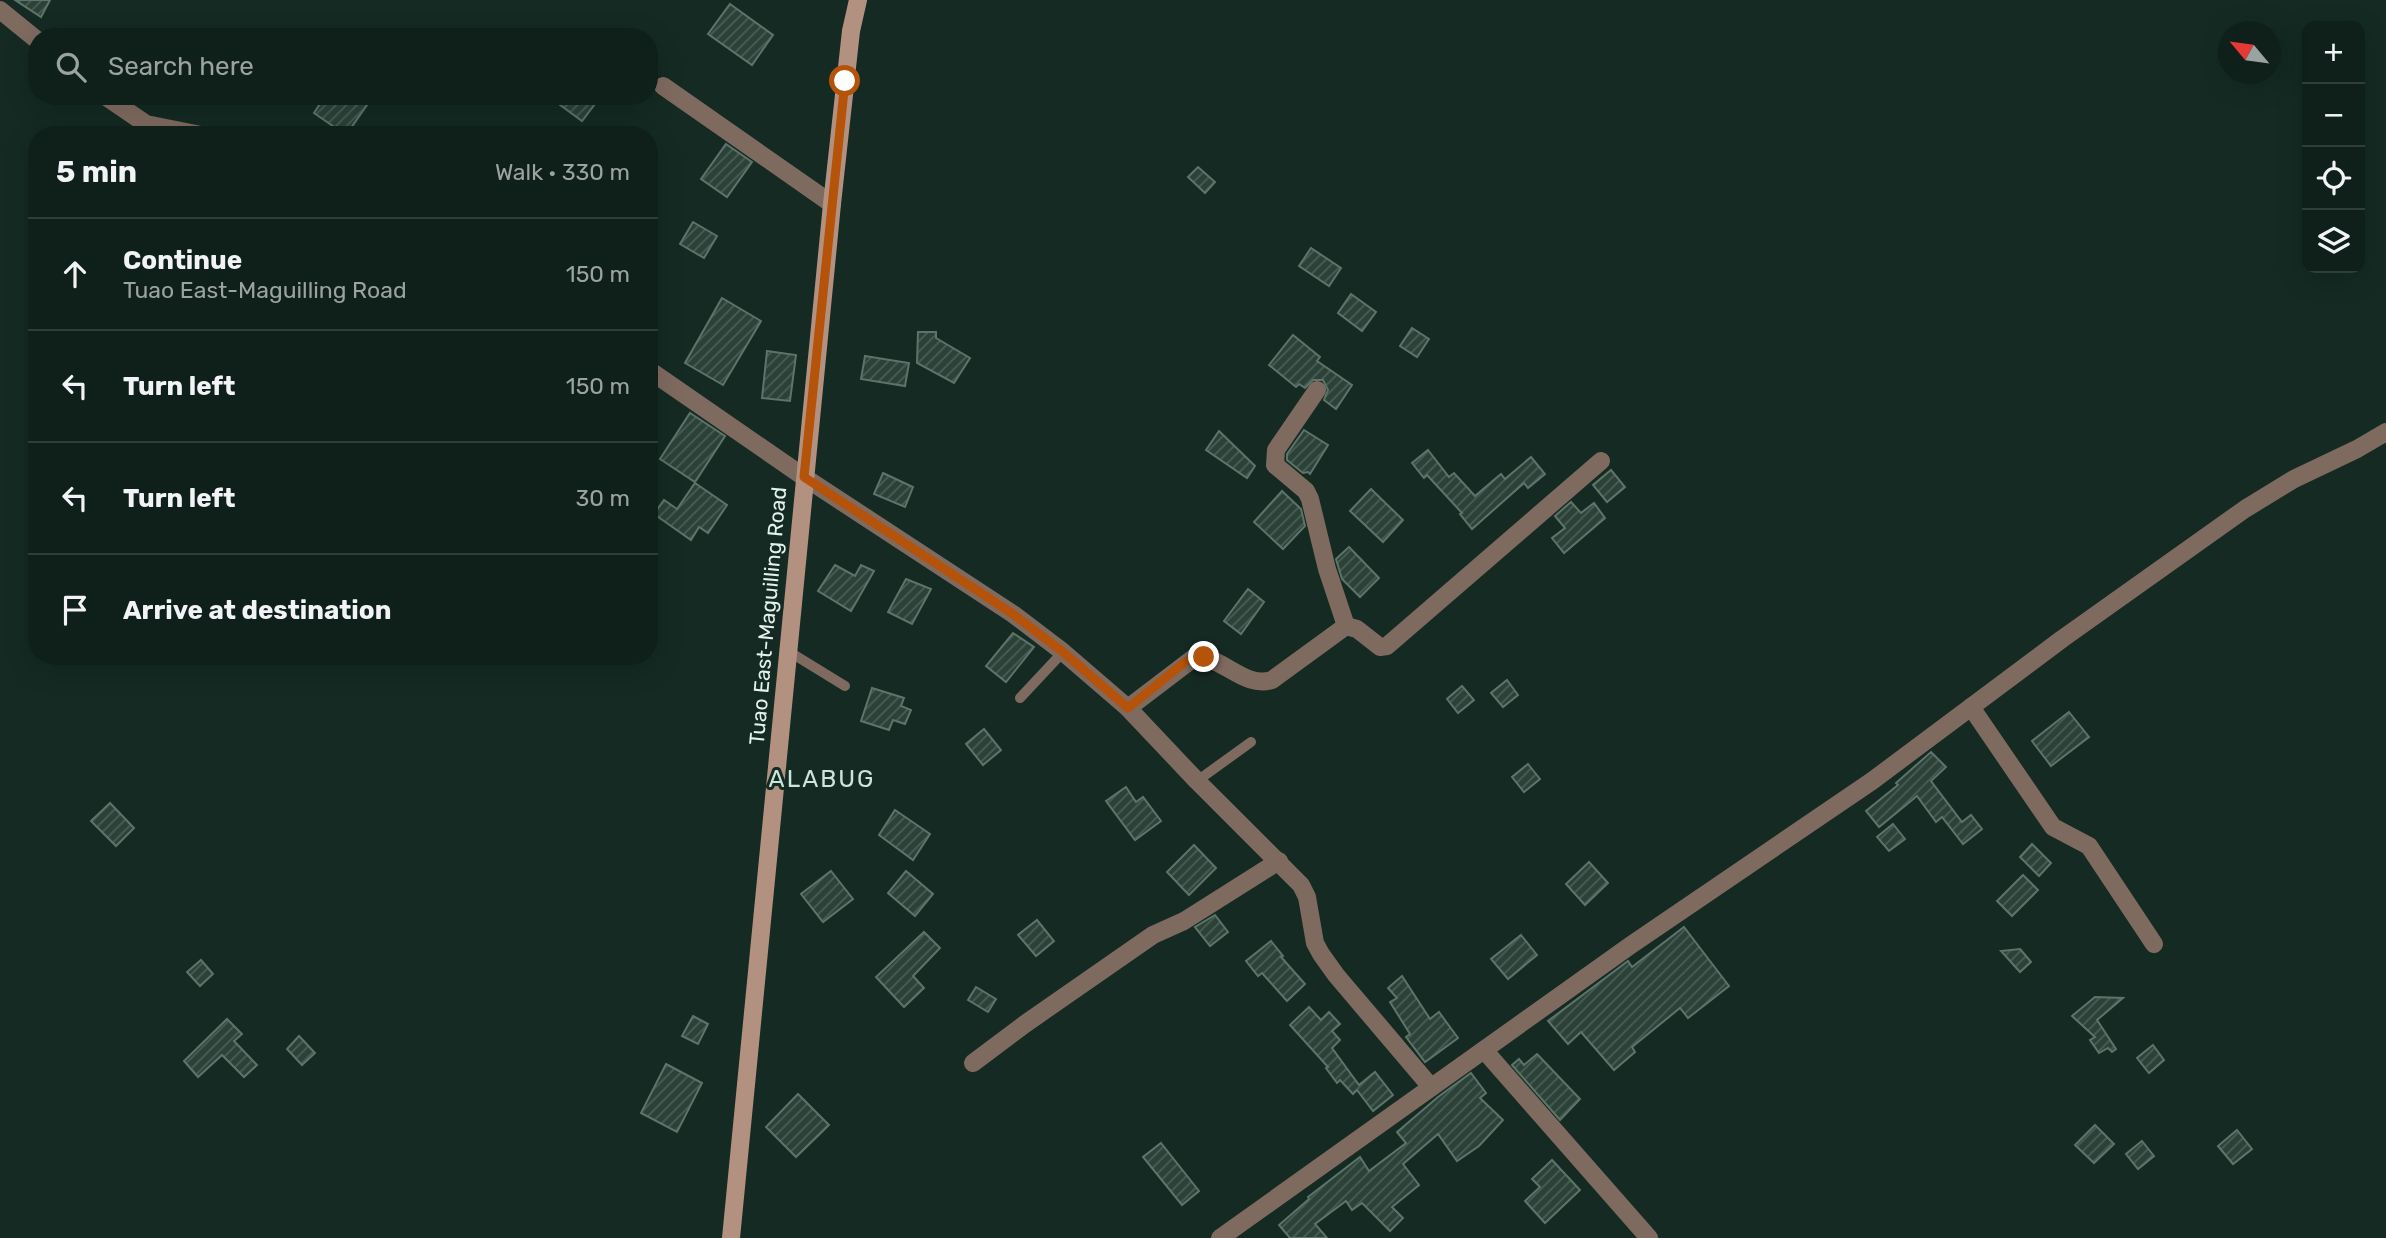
<!DOCTYPE html>
<html lang="en">
<head>
<meta charset="utf-8">
<style>
  body { margin:0; font-family:Rubik,sans-serif; background:#1d2d27; color:#f1f3f6 }
  .controls { position:absolute; right:21px; top:21px; display:grid; overflow:hidden; border-radius:14px; box-shadow:0 7px 28px #0002 }
  .controls button { width:63px; height:63px; display:grid; place-items:center; padding:0; border:0; border-bottom:2px solid #2f3e39; background:#0f201a; color:#f1f3f6; font:35px sans-serif }
  .compass { position:absolute; left:2218px; top:21px; width:63px; height:63px; border-radius:50%; background:#0f201a; box-shadow:0 7px 28px #0002; rotate:299deg }
  .stop { position:absolute; width:21px; height:21px; margin:-16px; border:5px solid #b45309; border-radius:50%; background:#fff }
  .stop.end { background:#b45309; border-color:#fff; box-shadow:0 2px 7px #0008 }
  .list { margin:0; padding:0; list-style:none }
  h2 { display:flex; justify-content:space-between; align-items:center; height:91px; margin:0; padding:0 28px; font-size:30px }
  h2 small { font-size:23px; font-weight:400; color:#9ba3a2 }
  .list li { display:grid; grid-template-columns:46px 1fr auto; gap:21px; align-items:center; box-sizing:border-box; height:112px; padding:0 28px; border-top:2px solid #2f3e39 }
  .list b { display:block; font-size:26px; white-space:nowrap }
  .list p { margin:0; font-size:23px; white-space:nowrap; color:#9ba3a2 }
  .list em { font-size:23px; font-style:normal; color:#9ba3a2 }
  .icon { flex:none; width:38px; height:38px; fill:none; stroke:currentColor; stroke-width:2; stroke-linecap:round; stroke-linejoin:round }
  .map { position:relative; flex:none; width:2386px; height:1238px; overflow:hidden }
  .search { position:absolute; background:#0f201a; box-shadow:0 7px 28px #0002; left:28px; top:28px; width:630px; height:77px; display:flex; align-items:center; gap:18px; box-sizing:border-box; padding:0 24px; border-radius:28px; color:#9ba3a2; font-size:26px }
  .panel { position:absolute; background:#0f201a; box-shadow:0 7px 28px #0002; left:28px; top:126px; width:630px; height:539px; border-radius:28px }
  .map>svg:first-child { display:block }
  .building { fill:url(#building-hatch); stroke:#5c746a; stroke-width:2 }
  .lines { fill:none; stroke-linecap:round; stroke-linejoin:round }
  .lane { stroke:#7f6a60; stroke-width:10 }
  .street { stroke:#7f6a60; stroke-width:18 }
  .secondary { stroke:#b39181; stroke-width:18 }
  .route { stroke:#b45309; stroke-width:9 }
  .labels { text-anchor:middle; stroke-width:6; stroke-linejoin:round; paint-order:stroke }
  .street-label { font-size:21px; fill:#e4f2ec; stroke:#142a22 }
  .quarter-label { font-size:24px; letter-spacing:2px; fill:#cae5d9; stroke:#142a22 }
</style>
</head>
<body>
<div class="map">
<svg width="2386" height="1238" viewBox="0 0 2386 1238">
  <defs>
    <pattern id="building-hatch" width="6" height="6" patternUnits="userSpaceOnUse" patternTransform="scale(1.75)"><rect width="6" height="6" fill="#2c4239"/><path d="M-1 1l2-2M0 6l6-6M5 7l2-2" fill="none" stroke="#4a5e56"/></pattern>
  </defs>
  <rect width="100%" height="100%" fill="#142a22"/>
  <g class="building">
    <polygon points="15,0 50,0 41,17"/>
    <polygon points="730,4 773,35 752,65 708,34"/>
    <polygon points="325,96 354,96 367,105 346,135 314,113"/>
    <polygon points="548,96 601,96 582,121"/>
    <polygon points="726,144 752,162 727,197 701,179"/>
    <polygon points="1198,167 1215,182 1205,193 1188,177"/>
    <polygon points="693,222 717,236 704,258 680,244"/>
    <polygon points="1311,248 1341,268 1329,286 1299,266"/>
    <polygon points="1351,294 1376,312 1362,331 1338,313"/>
    <polygon points="722,298 761,321 723,385 685,363"/>
    <polygon points="1412,328 1429,339 1417,357 1400,346"/>
    <polygon points="918,332 936,332 936,338 970,358 954,383 917,363"/>
    <polygon points="1293,335 1320,357 1317,361 1352,385 1336,409 1324,400 1328,390 1323,380 1313,380 1305,388 1299,384 1296,387 1269,365"/>
    <polygon points="767,351 796,355 790,401 762,398"/>
    <polygon points="865,356 909,363 905,386 861,379"/>
    <polygon points="690,413 725,436 695,482 660,459"/>
    <polygon points="1304,430 1328,445 1310,474 1308,472 1303,473 1287,460 1287,454"/>
    <polygon points="1219,431 1255,466 1247,478 1206,450"/>
    <polygon points="1428,450 1449,477 1454,473 1475,496 1501,474 1505,479 1531,457 1545,474 1528,488 1524,483 1472,529 1460,514 1462,513 1427,475 1424,478 1412,463"/>
    <polygon points="1611,470 1625,487 1607,502 1593,485"/>
    <polygon points="883,473 913,487 905,507 874,494"/>
    <polygon points="695,483 727,505 708,533 699,527 691,540 654,514 664,500 677,509"/>
    <polygon points="1371,489 1403,520 1383,542 1350,511"/>
    <polygon points="1282,491 1301,509 1305,526 1283,549 1254,522"/>
    <polygon points="1571,502 1581,513 1594,503 1605,518 1564,553 1552,538 1565,528 1555,516"/>
    <polygon points="1349,547 1379,578 1360,597 1342,579 1336,559"/>
    <polygon points="835,565 855,576 861,565 874,571 851,611 818,591"/>
    <polygon points="906,579 931,589 912,624 888,612"/>
    <polygon points="1248,589 1264,602 1241,634 1224,621"/>
    <polygon points="1013,633 1034,647 1006,682 986,666"/>
    <polygon points="1507,680 1518,695 1503,707 1491,693"/>
    <polygon points="1462,686 1474,700 1458,713 1447,699"/>
    <polygon points="872,688 904,698 901,706 911,710 905,724 893,720 889,730 861,721"/>
    <polygon points="2069,712 2089,737 2051,766 2032,741"/>
    <polygon points="984,729 1001,750 983,765 966,744"/>
    <polygon points="1931,752 1946,767 1931,781 1962,822 1971,815 1982,829 1963,844 1942,817 1936,822 1917,796 1879,827 1866,811 1898,785 1896,783"/>
    <polygon points="1528,764 1540,779 1524,792 1512,777"/>
    <polygon points="1126,787 1136,802 1143,797 1161,821 1135,840 1106,801"/>
    <polygon points="110,803 134,828 116,846 91,821"/>
    <polygon points="895,810 930,834 913,860 879,835"/>
    <polygon points="1893,824 1905,839 1889,851 1877,837"/>
    <polygon points="2032,844 2051,863 2039,876 2020,857"/>
    <polygon points="1194,845 1216,868 1189,895 1167,872"/>
    <polygon points="1589,862 1608,883 1585,905 1566,884"/>
    <polygon points="831,871 853,899 823,922 801,894"/>
    <polygon points="906,871 933,894 915,916 888,893"/>
    <polygon points="2023,875 2038,890 2012,916 1997,901"/>
    <polygon points="1215,915 1228,932 1210,946 1195,927"/>
    <polygon points="1037,920 1054,941 1036,956 1018,935"/>
    <polygon points="1684,927 1729,986 1688,1018 1680,1008 1632,1047 1635,1052 1614,1070 1581,1032 1568,1044 1548,1021 1628,961 1632,967"/>
    <polygon points="924,932 940,948 913,976 924,988 904,1007 876,977"/>
    <polygon points="1521,935 1537,955 1508,979 1491,959"/>
    <polygon points="1271,941 1283,956 1281,957 1305,984 1287,1001 1262,973 1258,976 1246,961"/>
    <polygon points="2020,949 2031,962 2020,972 2001,951"/>
    <polygon points="201,960 213,974 200,986 187,972"/>
    <polygon points="1402,976 1430,1019 1439,1012 1458,1038 1425,1062 1406,1037 1410,1034 1390,1002 1397,998 1388,988"/>
    <polygon points="976,987 996,999 988,1012 968,1000"/>
    <polygon points="2095,997 2123,998 2097,1020 2116,1049 2112,1052 2108,1048 2099,1053 2090,1040 2095,1037 2072,1016"/>
    <polygon points="1309,1007 1321,1020 1329,1012 1340,1024 1332,1031 1340,1040 1332,1048 1359,1085 1375,1072 1393,1095 1373,1111 1357,1090 1353,1094 1340,1080 1337,1083 1326,1068 1328,1067 1290,1025"/>
    <polygon points="693,1016 708,1024 698,1044 682,1036"/>
    <polygon points="227,1019 242,1034 234,1041 257,1065 244,1077 222,1055 198,1077 184,1061"/>
    <polygon points="299,1036 315,1053 302,1065 287,1049"/>
    <polygon points="2153,1045 2164,1060 2149,1073 2137,1058"/>
    <polygon points="1537,1054 1580,1099 1560,1120 1512,1065 1519,1059 1524,1065"/>
    <polygon points="666,1064 702,1083 677,1132 641,1113"/>
    <polygon points="1471,1073 1486,1093 1480,1098 1503,1120 1479,1146 1457,1161 1438,1134 1403,1164 1419,1185 1392,1207 1403,1218 1390,1231 1362,1203 1352,1210 1346,1201 1315,1224 1327,1238 1290,1238 1279,1225 1309,1199 1308,1197 1360,1157 1369,1171 1406,1143 1397,1132 1438,1097"/>
    <polygon points="798,1094 829,1125 796,1157 766,1127"/>
    <polygon points="2095,1125 2114,1144 2094,1163 2075,1145"/>
    <polygon points="2237,1130 2252,1149 2233,1164 2218,1146"/>
    <polygon points="2142,1141 2154,1156 2138,1169 2126,1154"/>
    <polygon points="1161,1143 1199,1191 1182,1205 1143,1157"/>
    <polygon points="1552,1160 1580,1190 1545,1223 1525,1201 1540,1187 1532,1179"/>
  </g>
  <g class="lines">
    <g class="lane">
      <polyline points="788,651 845,686"/>
      <polyline points="1020,698 1063,652"/>
      <polyline points="1197,781 1251,742"/>
    </g>
    <g class="street">
      <polyline points="0,10 37,40"/>
      <polyline points="663,86 832,204"/>
      <polyline points="105,96 146,124 201,135"/>
      <polyline points="649,370 804,477 1013,614 1063,652 1128,708 1197,781 1301,885 1307,897 1315,943 1321,954 1336,975 1431,1087"/>
      <polyline points="1317,390 1276,450 1275,465 1306,491 1310,499 1327,569 1346,626"/>
      <polyline points="1971,707 2053,827 2089,846 2154,944"/>
      <path d="M1128 708 1195 657C1223 656 1244 689 1272 680L1346 626 1357 629 1380 647 1387 646 1601 461"/>
      <polyline points="1484,1050 1649,1238"/>
      <polyline points="973,1063 1025,1024 1153,935 1184,921 1279,861"/>
      <polyline points="1220,1238 1631,945 1872,781 2062,639 2245,509 2294,479 2357,449 2386,432"/>
    </g>
    <polyline class="secondary" points="731,1238 832,204 851,31 858,0"/>
  </g>
  <g class="lines">
    <polyline class="route" points="845,81 804,477 1013,614 1063,652 1128,708 1185,662 1195,657 1204,657"/>
  </g>
  <g class="labels">
    <g class="street-label">
      <text transform="translate(768 616) rotate(-85)" y="7">Tuao East-Maguilling Road</text>
    </g>
    <g class="quarter-label">
      <text x="822" y="787">ALABUG</text>
    </g>
  </g>
</svg>
<div class="controls">
<button>+</button>
<button>−</button>
<button><svg class="icon" aria-label="locate" viewBox="0 0 24 24"><circle cx="12" cy="12" r="6"/><path d="M12 2v4M12 18v4M2 12h4M18 12h4"/></svg></button>
<button><svg class="icon" aria-label="layers" viewBox="0 0 24 24"><path d="M12 4l9 5-9 5-9-5zM3 14l9 5 9-5"/></svg></button>
</div>
<svg class="compass" viewBox="-18 -18 36 36"><path d="M0-13l5 13h-10z" fill="#e53935"/><path d="M0 13l5-13h-10z" fill="#9ba3a2"/></svg>
<div class="stop" style="left:845px;top:81px"></div>
<div class="stop end" style="left:1204px;top:657px"></div>
<div class="search"><svg class="icon" aria-label="search" viewBox="0 0 24 24"><circle cx="10" cy="10" r="6"/><path d="M15 15l6 6"/></svg>Search here</div>
<section class="panel">
<h2>5 min<small>Walk · 330 m</small></h2>
<ul class="list">
<li><svg class="icon" aria-label="ahead" viewBox="0 0 24 24"><path d="M12 20V5M6 11l6-6 6 6"/></svg><div><b>Continue</b><p>Tuao East-Maguilling Road</p></div><em>150 m</em></li>
<li><svg class="icon" aria-label="left" viewBox="0 0 24 24"><path d="M17 20v-9H6M10 6l-5 5 5 5"/></svg><div><b>Turn left</b></div><em>150 m</em></li>
<li><svg class="icon" aria-label="left" viewBox="0 0 24 24"><path d="M17 20v-9H6M10 6l-5 5 5 5"/></svg><div><b>Turn left</b></div><em>30 m</em></li>
<li><svg class="icon" aria-label="arrive" viewBox="0 0 24 24"><path d="M6 21V4h12l-3 4 3 4H6"/></svg><div><b>Arrive at destination</b></div></li>
</ul>
</section>
</div>
</body>
</html>
